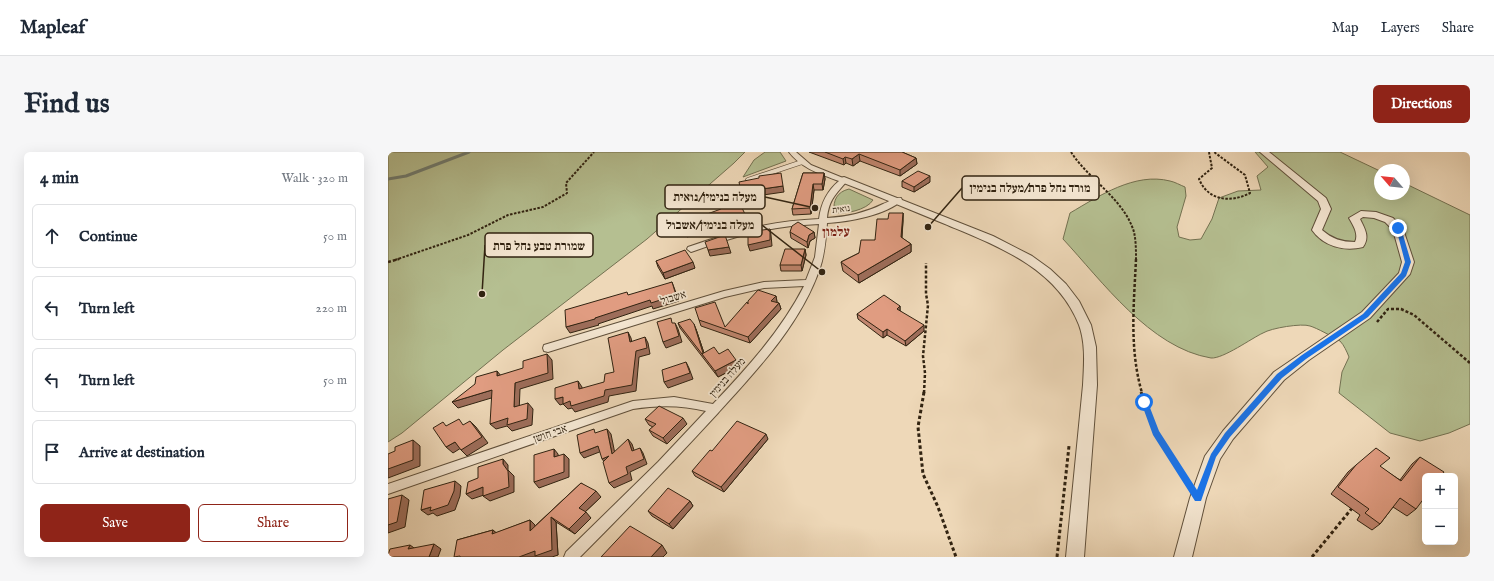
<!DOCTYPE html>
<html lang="en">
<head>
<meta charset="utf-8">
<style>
  body { margin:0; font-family:"IM FELL English","Frank Ruhl Libre",serif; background:#f6f6f7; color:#1f2937 }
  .controls { position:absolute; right:12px; bottom:12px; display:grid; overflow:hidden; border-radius:6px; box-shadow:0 4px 16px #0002 }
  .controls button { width:36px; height:36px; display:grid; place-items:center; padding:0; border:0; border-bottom:1px solid #e0e1e3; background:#fff; color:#1f2937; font:20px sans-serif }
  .compass { position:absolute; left:986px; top:12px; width:36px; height:36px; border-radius:50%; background:#fff; box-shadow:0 4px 16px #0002; rotate:298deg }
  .stop { position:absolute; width:12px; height:12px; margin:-9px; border:3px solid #1a73e8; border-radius:50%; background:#fff }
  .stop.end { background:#1a73e8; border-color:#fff; box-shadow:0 1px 4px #0008 }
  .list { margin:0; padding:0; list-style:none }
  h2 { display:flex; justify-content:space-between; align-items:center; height:52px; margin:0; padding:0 16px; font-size:17px }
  h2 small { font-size:13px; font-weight:400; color:#747a83 }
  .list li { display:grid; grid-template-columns:26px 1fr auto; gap:12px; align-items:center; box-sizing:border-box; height:64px; margin:0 8px 8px; padding:0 8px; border:1px solid #e0e1e3; border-radius:6px }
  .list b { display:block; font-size:15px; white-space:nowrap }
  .list em { font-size:13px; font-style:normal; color:#747a83 }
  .actions { display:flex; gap:8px; padding:12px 16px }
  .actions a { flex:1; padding:9px 0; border:1px solid #8f2418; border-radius:6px; text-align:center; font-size:14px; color:#8f2418 }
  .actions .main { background:#8f2418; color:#fff }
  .icon { flex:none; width:22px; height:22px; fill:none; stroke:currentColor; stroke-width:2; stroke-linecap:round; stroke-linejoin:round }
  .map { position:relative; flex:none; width:1082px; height:405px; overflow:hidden; border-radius:6px }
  header { display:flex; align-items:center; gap:24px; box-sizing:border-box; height:56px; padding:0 20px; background:#fff; border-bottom:1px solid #e0e1e3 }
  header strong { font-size:19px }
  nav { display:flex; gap:22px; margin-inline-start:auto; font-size:14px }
  .intro { display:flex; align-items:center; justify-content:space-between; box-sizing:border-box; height:96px; padding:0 24px }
  h1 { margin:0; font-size:28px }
  .button { padding:10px 18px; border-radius:6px; background:#8f2418; color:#fff; font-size:14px; font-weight:700 }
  main { display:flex; gap:24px; padding:0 24px }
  aside { flex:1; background:#fff; border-radius:6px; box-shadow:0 4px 16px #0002 }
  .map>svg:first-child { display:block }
  .green { fill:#b5bf91; stroke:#737151 }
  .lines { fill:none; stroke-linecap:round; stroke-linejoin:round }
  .stream { stroke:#707d72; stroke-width:3 }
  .service-casing { stroke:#60503b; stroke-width:5.5 }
  .minor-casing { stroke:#60503b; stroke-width:2 }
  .tertiary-casing { stroke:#60503b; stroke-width:2 }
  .path-far2 { stroke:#312311; stroke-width:2; stroke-dasharray:2.5 1.5; stroke-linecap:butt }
  .path-far1 { stroke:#312311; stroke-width:2.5; stroke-dasharray:3 2; stroke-linecap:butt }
  .path { stroke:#312311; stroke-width:3; stroke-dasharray:3.5 2.5; stroke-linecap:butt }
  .service { stroke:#f4e6d1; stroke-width:4 }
  .minor { fill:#f4e6d1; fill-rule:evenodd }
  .tertiary { fill:#f4e6d1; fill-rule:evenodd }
  .wall { fill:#c1866f; stroke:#312311 }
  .shaded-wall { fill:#9d6d5a; stroke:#312311 }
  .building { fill:#e09c81; stroke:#312311 }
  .route { fill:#1a73e8 }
  .labels { text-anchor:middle; stroke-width:3.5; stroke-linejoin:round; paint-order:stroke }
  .far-street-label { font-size:9px; fill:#312311; stroke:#f4e6d1 }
  .street-label { font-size:11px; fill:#312311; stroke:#f4e6d1 }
  .quarter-label { font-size:13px; font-weight:bold; fill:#7a1f14; stroke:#f4e6d1 }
  .leader { fill:none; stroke:#312311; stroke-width:1.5 }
  .callout-dot { fill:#312311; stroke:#f4e6d1; stroke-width:1.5 }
  .callout { fill:#f4e6d1; stroke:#312311; stroke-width:1.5 }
  .callout-label { font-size:12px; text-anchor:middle; font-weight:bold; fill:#312311 }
</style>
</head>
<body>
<header>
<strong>Mapleaf</strong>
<nav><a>Map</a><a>Layers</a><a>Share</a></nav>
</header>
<div class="intro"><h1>Find us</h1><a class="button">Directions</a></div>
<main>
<aside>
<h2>4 min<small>Walk · 320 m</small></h2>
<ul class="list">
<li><svg class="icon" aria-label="ahead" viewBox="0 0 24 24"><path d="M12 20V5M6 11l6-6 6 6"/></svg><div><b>Continue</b></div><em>50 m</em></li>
<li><svg class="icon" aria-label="left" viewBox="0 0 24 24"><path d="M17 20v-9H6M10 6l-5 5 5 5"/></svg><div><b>Turn left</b></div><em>220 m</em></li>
<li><svg class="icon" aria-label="left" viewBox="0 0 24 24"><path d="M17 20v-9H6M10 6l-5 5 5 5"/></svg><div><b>Turn left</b></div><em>50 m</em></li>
<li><svg class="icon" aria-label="arrive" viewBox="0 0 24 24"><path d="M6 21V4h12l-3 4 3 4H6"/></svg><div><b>Arrive at destination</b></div></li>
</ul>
<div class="actions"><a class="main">Save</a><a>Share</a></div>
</aside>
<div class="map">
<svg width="1082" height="405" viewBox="0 0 1082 405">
  <rect width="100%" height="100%" fill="#eed8b8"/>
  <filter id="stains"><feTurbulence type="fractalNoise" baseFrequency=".005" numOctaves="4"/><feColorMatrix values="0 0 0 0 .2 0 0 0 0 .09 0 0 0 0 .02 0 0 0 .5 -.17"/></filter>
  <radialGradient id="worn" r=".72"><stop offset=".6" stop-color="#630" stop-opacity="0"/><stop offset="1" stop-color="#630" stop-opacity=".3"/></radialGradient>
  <g class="green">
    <polygon points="0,0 357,0 346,11 259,87 115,198 14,281 0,290"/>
    <polygon points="377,0 392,0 398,9 355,25 366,8"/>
    <path d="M867 0H952L992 19V42H1016V31L1082 63V272L1061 281 1032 289 1002 281 951 241 954 220 961 205C959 200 956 193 952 189 945 185 929 176 922 174 914 171 883 176 875 181 864 186 835 207 823 206 762 196 714 129 675 87L682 61C711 44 747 20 782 29 787 30 792 33 797 35L798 44 789 75 791 85 802 88 813 87 824 67 831 46 850 39 873 38 869 24 880 15Z"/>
    <path d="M461 37 485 48C479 58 456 63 446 60 445 48 449 40 461 37Z"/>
  </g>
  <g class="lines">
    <polyline class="stream" points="0,27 18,24 81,0"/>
    <g class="service-casing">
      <polyline id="service" points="360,28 414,10"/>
    </g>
    <g class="minor-casing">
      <path id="minor" d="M401 0H408L423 13 460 28C448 42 441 47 439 66 459 65 477 61 495 52 501 50 506 45 513 46L514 48C499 63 460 70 439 71 438 86 437 101 432 116 413 172 369 218 330 261 285 310 239 358 192 405H176L178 400 270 310 318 259C294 253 270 253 245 257L0 342V332L245 249 286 245 325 252C359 216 393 179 416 134L376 136 337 145 160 200 156 199 155 196 156 193 336 139 376 130 418 128 427 105 431 72C384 74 350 83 306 99L303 100 299 97 300 95C345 79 384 69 431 67 433 51 439 39 451 29 432 22 413 16 401 0Z"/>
    </g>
    <g class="tertiary-casing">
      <g id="tertiary">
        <path d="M872 0H881L938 46 943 57 934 78C944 87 954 90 967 90 971 82 965 73 961 66L973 59 988 60 1005 66 1015 77 1026 110 1022 122 982 166 921 208 896 228 845 287 832 307 818 346 804 405H786L802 346 817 304 835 279 886 220 974 160 1011 121 1014 110 1005 78 997 70 986 66 975 65 972 67C977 77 982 85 975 95 956 100 935 94 924 78L933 57 930 49Z"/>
        <path d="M456 25 605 84 644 104 662 117 678 132 691 149 703 173 708 195 709 233 696 405H678L695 233C696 213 698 192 691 173 668 115 609 94 557 72 522 58 488 43 453 30L451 28 453 26Z"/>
      </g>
    </g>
    <g class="path-far2">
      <path d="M683 0C701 28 736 47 746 80 748 89 748 99 748 108"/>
      <path d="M821 0 824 16 811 27C820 49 843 51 862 41L857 23 826 0"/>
      <polyline points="7,108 80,83 120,63 155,55 179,41 178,31 206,0"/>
    </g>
    <g class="path-far1">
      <path d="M748 107C746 152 741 196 754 241"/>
      <polyline points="0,110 11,107"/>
      <polyline points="989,170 1000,157 1013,157 1026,163 1082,211"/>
      <polyline points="536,241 537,221 535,204 540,153 538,142 538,111"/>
    </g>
    <g class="path">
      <polyline points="536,240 530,275 535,322 550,355 568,405"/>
      <polyline points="753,240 768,281 801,332"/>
      <polyline points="669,405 681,294"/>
      <polyline points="924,405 965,355"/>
    </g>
    <use href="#service" class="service"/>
    <use href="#minor" class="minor"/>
    <use href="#tertiary" class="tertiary"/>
  </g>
  <g class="wall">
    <polygon points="421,0 514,0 528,6 529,12 512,24 472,9 465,14 458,11 456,13"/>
    <polygon points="415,21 436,21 437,27 435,38 426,38 423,62 405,63 404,57"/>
    <polygon points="514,29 542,30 526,40 514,35"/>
    <polygon points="515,61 515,69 514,86 523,92 523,100 471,131 455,119 453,110 471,101 487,88 500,67"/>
    <polygon points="402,80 426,80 427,86 422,89 420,96 403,86"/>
    <polygon points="417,97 418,103 414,119 393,119 392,113"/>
    <polygon points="268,109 307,116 277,127 270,115"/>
    <polygon points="388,144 389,150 389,151 391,151 393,157 362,191 313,174 311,168 337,175 360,152"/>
    <polygon points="512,154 512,159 536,179 518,194 499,183 495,186 470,167 469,162"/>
    <polygon points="290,171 308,177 316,201 331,202 348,208 351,214 330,225 292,176"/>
    <polygon points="257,267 299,272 279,292 265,284 261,278 265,275 261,273"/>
    <polygon points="380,287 336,340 307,324 304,319 324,299"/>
    <polygon points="1032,305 1028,357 1019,364 1005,355 992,372 984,378 969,368 972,363 943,342 960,320 968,313 992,315 1012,328 1024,312"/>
    <polygon points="193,331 213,345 197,360 203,366 187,382 168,370 170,403 69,388 105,378 108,381 142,368 147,374"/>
    <polygon points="302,349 305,354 285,377 264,364 260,359"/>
  </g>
  <g class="shaded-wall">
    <polygon points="471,2 472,9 465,14 464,7"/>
    <polygon points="457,5 458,11 456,13 455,7"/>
    <polygon points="528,6 529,12 512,24 512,18"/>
    <polygon points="436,21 437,27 435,38 434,32"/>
    <polygon points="542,24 542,30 526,40 526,35"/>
    <polygon points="425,32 426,38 423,62 422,56"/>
    <polygon points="395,34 396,40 354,46 353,40"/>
    <polygon points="515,61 515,69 513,93 513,85"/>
    <polygon points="357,62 359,68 299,85 296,79"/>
    <polygon points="382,77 383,83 384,94 362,99 360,93"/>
    <polygon points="426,80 427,86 422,89 420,96 419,90 421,83"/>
    <polygon points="523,92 523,100 471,131 470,123"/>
    <polygon points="341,95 343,101 322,104 320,98"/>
    <polygon points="417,97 418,103 414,119 413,113"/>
    <polygon points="305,110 307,116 277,127 275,121"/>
    <polygon points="284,130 291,149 265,157 264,154 210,172 211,173 182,181 178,175 207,166"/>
    <polygon points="388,144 389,150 385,155 383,149"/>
    <polygon points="391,151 393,157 362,191 360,185"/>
    <polygon points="512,154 512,160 509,157"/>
    <polygon points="287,171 290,177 294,190 278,196 275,190"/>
    <polygon points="306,172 308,177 318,207 314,202"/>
    <polygon points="536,173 536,179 518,194 517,189"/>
    <polygon points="499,177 499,183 495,186 495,180"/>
    <polygon points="240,180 243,186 245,196 242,190"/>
    <polygon points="257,185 260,191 262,202 251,205 248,239 221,244 220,250 187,260 184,256 180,257 175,252 172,253 167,247 175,245 217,238 248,199"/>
    <polygon points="159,202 164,208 165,227 132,237 131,261 126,255 127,231"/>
    <polygon points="348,208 351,214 330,225 327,219"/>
    <polygon points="298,210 301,216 305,227 280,236 276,230"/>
    <polygon points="109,219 114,225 109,224"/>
    <polygon points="190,229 194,235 195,243 191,237"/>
    <polygon points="104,238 110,244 70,256 64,250"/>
    <polygon points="140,251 145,257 144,273 124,279 119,274 108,277 102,272"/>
    <polygon points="295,266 299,272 279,292 275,286"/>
    <polygon points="82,269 88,275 100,291 79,304 73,298"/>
    <polygon points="219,277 223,282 228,307 224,302"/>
    <polygon points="378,282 380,287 336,340 333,335"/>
    <polygon points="240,287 244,292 248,304 244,299"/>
    <polygon points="25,288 32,294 32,314 0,326 0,317"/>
    <polygon points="67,290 73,296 65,301 58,295"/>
    <polygon points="210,294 214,299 196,306 192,301"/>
    <polygon points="252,296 255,301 259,312 242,320 244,328 226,336 221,331 238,315"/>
    <polygon points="166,297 170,302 171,311 166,305"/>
    <polygon points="176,302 181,307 181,325 151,336 146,330"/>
    <polygon points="221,304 218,312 214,307"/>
    <polygon points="115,307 120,313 120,318 126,324 126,340 102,349 95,344 115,312"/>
    <polygon points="67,329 73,334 72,344 67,358 49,364 45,361 40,363 33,358 43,355"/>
    <polygon points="95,335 102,341 84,347 78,342"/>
    <polygon points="208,339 213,345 196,361 191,356"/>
    <polygon points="14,343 21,348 17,375 0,381 0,373"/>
    <polygon points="302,349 305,354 285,377 281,372"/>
    <polygon points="198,360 203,366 187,382 181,377"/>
    <polygon points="163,365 168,370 170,403 164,405 131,405"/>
    <polygon points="142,368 147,373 147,385 142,379"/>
    <polygon points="105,378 111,383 104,382"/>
    <polygon points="46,392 53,397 50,405 41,405"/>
    <polygon points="22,393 29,398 20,397"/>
    <polygon points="274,393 279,401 275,405 263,405"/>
  </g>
  <g class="building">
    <polygon points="437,0 514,0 528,6 512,18 471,2 464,7 457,5 455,7"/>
    <polygon points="530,19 542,24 526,35 514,29"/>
    <polygon points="393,21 395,34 353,40 351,30 371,26 371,24"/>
    <polygon points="415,21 436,21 434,32 425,32 422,56 404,57"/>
    <polygon points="351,50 357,62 296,79 294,71 333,57 332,56"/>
    <polygon points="501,61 515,61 513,85 523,92 470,123 453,110 471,101 473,88 487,88 489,67 500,67"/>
    <polygon points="410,70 426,80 421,83 419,90 402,80 404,74"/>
    <polygon points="382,77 382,88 360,93 360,80"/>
    <polygon points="337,83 341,95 320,98 317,90"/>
    <polygon points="397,97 417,97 413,113 392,113"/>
    <polygon points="297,98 305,110 275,121 268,109"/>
    <polygon points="284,130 288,143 263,151 262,148 207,166 207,167 178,175 177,158 239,140 240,143"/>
    <polygon points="370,138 388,144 383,149 391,151 360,185 311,168 307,156 327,150 337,175 359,150 360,152 360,149"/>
    <polygon points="496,143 512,154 509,157 536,173 517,189 499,177 495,180 469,162"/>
    <polygon points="283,166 284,171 287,171 291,184 275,190 269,170"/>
    <polygon points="302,167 306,172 315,201 314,202 290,171"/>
    <polygon points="240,180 242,190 257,185 259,196 248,199 244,233 217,238 216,244 183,254 182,249 175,252 175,245 167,247 167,236 190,229 191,237 216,230 217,222 226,220 220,186"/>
    <polygon points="326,195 331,202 340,197 348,208 327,219 314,202"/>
    <polygon points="159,202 160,221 127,231 126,255 140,251 139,267 119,273 120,266 102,272 104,238 64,250 87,232 88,225 109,219 109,224 135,216 135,209"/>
    <polygon points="298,210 302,221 276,230 274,218"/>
    <polygon points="271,254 295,266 275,286 261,278 268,272 257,267"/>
    <polygon points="71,267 75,273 82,269 94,285 73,298 67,290 58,295 45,276 55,270 58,274"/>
    <polygon points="349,269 378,282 333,335 304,319 322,298 324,299"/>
    <polygon points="206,277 207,281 219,277 224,302 240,287 244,299 252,296 256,307 238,315 240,322 221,331 215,310 221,304 214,307 210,294 192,301 189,283"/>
    <polygon points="25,288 25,308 0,317 0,302 7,299 7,295"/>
    <polygon points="988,296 1002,306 992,314 1013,329 1032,305 1056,320 1053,324 1037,324 1037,345 1028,357 1012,346 992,372 977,361 981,357 950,335 968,313"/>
    <polygon points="166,297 166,305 176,302 176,320 146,330 146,303"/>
    <polygon points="115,307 115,312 120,319 121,335 95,344 95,335 78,342 80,330 90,326 90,315"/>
    <polygon points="67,329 66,339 60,353 42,359 43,355 33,358 36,338"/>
    <polygon points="193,331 208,339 191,356 198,360 181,377 163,365 164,398 147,404 147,399 131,405 72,405 72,404 66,405 69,388 105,378 104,382 142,368 142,379"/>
    <polygon points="280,336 302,349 281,372 260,359"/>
    <polygon points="14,343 9,370 0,373 0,347"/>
    <polygon points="242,374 274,393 263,405 213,405"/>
    <polygon points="46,392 41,405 0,405 0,403 2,397 22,393 20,397"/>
  </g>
  <polygon class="route" points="1010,75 1013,76 1023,110 1018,124 980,165 918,207 894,226 842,285 828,305 813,349 807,349 765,283 753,250 754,248 759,248 771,279 809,338 823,302 837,281 889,222 914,203 975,162 1013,121 1017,110 1008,76"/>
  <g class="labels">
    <g class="far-street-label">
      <text transform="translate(453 57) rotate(-7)" y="3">נואית</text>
    </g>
    <g class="street-label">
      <text transform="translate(285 145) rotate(-17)" y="4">אשבול</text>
      <text transform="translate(339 225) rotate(-49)" y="4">מעלה בנימין</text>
      <text transform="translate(162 281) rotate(-19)" y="4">אבי חושן</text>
    </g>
    <g class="quarter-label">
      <text x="448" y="84">עלמון</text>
    </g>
  </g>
  <path class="leader" d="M540 75L574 36M427 56L377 45M434 120L374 73M94 142L97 93"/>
  <g class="callout-dot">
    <circle cx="540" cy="75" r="4"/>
    <circle cx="427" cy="56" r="4"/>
    <circle cx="434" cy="120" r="4"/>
    <circle cx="94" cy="142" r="4"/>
  </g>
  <g class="callout">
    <rect x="574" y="24" width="137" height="24" rx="4"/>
    <rect x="277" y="33" width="100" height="24" rx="4"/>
    <rect x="269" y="61" width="105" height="24" rx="4"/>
    <rect x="97" y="81" width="108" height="24" rx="4"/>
  </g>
  <g class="callout-label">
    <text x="642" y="40">מורד נחל פרת/מעלה בנימין</text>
    <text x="327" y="49">מעלה בנימין/נואית</text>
    <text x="322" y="77">מעלה בנימין/אשבול</text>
    <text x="151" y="98">שמורת טבע נחל פרת</text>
  </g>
  <rect width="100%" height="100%" filter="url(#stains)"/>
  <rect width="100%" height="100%" fill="url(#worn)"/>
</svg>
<div class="controls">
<button>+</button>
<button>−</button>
</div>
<svg class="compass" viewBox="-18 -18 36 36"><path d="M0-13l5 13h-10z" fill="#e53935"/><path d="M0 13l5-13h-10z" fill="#747a83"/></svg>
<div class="stop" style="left:756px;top:250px"></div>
<div class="stop end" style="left:1010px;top:76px"></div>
</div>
</main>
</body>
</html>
